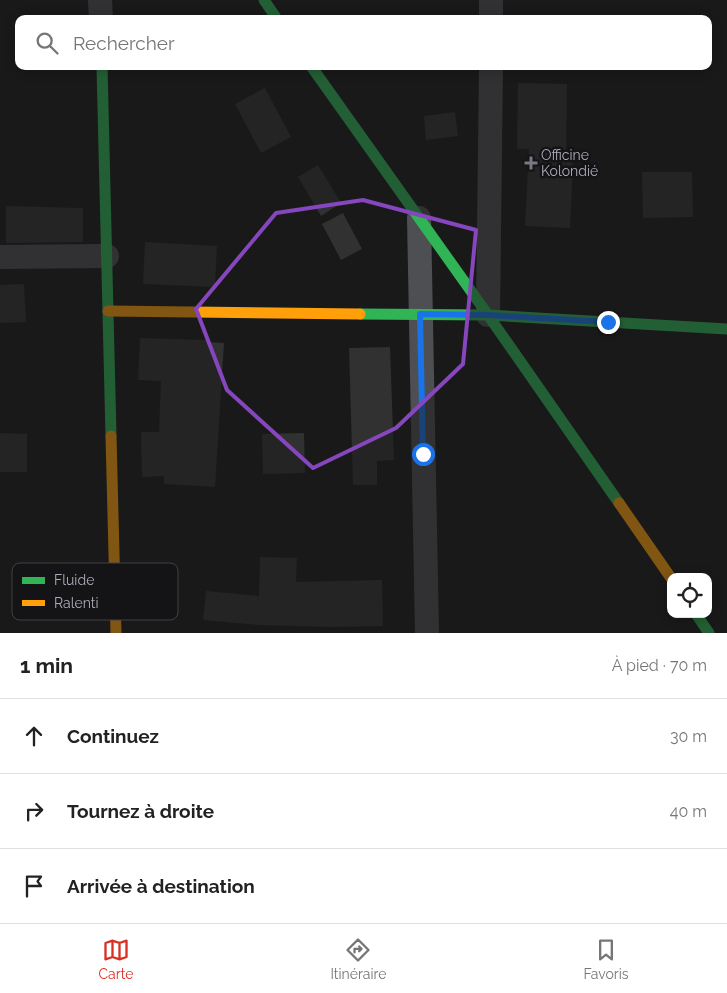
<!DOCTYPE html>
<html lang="fr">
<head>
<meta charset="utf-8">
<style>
  body { margin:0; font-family:Raleway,sans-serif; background:#f2f2f2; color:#222 }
  .controls { position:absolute; right:15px; bottom:15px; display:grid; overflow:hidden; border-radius:10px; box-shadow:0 2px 12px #0003 }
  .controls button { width:45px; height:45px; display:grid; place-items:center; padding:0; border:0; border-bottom:1px solid #e0e0e0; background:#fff; color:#222; font:25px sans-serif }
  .stop { position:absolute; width:15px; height:15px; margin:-11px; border:4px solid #1a73e8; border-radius:50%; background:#fff }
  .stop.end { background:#1a73e8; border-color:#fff; box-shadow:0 1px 5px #0008 }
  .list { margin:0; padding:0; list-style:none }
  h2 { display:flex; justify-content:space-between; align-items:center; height:65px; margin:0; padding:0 20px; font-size:21px }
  h2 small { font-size:16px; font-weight:400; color:#767676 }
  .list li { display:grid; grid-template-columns:32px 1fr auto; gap:15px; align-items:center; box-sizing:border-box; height:75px; padding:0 20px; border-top:1px solid #e0e0e0 }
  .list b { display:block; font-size:19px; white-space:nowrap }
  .list em { font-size:16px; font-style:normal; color:#767676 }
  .icon { flex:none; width:28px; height:28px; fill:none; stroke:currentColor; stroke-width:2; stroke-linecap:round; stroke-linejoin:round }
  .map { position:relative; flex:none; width:727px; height:633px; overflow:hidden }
  .search { position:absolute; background:#fff; box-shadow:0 2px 12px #0003; left:15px; right:15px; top:15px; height:55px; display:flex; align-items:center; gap:12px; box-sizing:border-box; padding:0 18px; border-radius:10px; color:#767676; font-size:19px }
  .sheet { height:290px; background:#fff }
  nav { display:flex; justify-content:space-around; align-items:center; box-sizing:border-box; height:70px; border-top:1px solid #e0e0e0; background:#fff; font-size:14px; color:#767676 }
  nav a { display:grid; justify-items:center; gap:2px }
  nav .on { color:#d93025 }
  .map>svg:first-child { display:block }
  .building { fill:#313132 }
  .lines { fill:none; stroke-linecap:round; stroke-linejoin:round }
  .street { stroke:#4e4f52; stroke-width:24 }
  .fast { stroke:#30b455; stroke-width:11 }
  .slow { stroke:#ff9f0a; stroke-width:11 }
  .route { stroke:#1a73e8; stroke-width:6 }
  .marked { fill:none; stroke:#8546be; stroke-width:4; stroke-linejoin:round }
  .poi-dot { fill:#787982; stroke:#141316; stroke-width:2 }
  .labels { text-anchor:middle; stroke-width:5; stroke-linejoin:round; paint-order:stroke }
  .poi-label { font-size:14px; fill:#abadba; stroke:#141316; text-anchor:start }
  .key { fill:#141316; stroke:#414147; stroke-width:1 }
  .key-label { font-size:14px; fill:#abadba }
</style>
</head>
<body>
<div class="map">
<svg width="727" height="633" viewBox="0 0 727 633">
  <rect width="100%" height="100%" fill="#19191a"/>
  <g class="building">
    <polygon points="518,83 567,84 566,162 573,162 570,228 525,226 529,149 517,149"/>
    <polygon points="265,88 291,137 261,153 235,104"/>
    <polygon points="455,112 458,136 426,140 424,116"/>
    <polygon points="318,165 341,203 321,216 298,177"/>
    <polygon points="642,172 692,172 693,217 643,218"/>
    <polygon points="6,206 83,208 83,242 6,243"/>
    <polygon points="343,213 362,249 341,260 322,224"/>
    <polygon points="145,242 217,246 215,287 143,284"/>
    <polygon points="24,284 26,322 0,323 0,285"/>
    <polygon points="140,338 207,340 207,342 224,343 215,487 164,484 164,476 142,477 141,432 159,432 161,381 138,380"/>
    <polygon points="390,347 394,460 377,461 377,485 353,485 349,348"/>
    <polygon points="0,433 27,434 27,472 0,472"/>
    <polygon points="304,433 305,473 263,474 262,434"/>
    <polygon points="260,557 297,558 296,582 382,580 383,626 333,627 258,625 203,620 206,591 259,596"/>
  </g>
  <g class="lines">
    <g class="street">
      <polyline points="100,0 101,19"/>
      <polyline points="491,19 491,0"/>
      <polyline points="419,218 427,633"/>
      <polyline points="0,257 107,256"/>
      <polyline points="488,315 491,66"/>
    </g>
    <g class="fast">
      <polyline points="264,0 277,19"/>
      <polyline points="102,66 111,436"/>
      <polyline points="311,66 488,315 619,503"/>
      <polyline points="360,314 488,315 727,329"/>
      <polyline points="696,614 709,633"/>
    </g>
    <g class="slow">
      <polyline points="108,311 360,314"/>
      <polyline points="111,436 116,633"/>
      <polyline points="619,503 671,578"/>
    </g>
  </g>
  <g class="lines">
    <polyline class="route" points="423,454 420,314 488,315 608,322"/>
  </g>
  <path d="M0 0H727V633H0ZM363 200 476 230 463 364 396 428 313 468 227 390 196 309 276 213Z" fill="#19191a" fill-opacity=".55" fill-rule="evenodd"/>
  <path class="marked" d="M363 200 476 230 463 364 396 428 313 468 227 390 196 309 276 213Z"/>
  <path class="poi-dot" d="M528.5 155.5h5v5h5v5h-5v5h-5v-5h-5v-5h5z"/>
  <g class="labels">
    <g class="poi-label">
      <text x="541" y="160">Officine<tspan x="541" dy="16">Kolondié</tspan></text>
    </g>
  </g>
  <rect x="12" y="563" width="166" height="57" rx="8" class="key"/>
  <rect x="22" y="577" width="23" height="7" fill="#30b455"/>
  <rect x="22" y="600" width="23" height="6" fill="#ff9f0a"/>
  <g class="key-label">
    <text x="54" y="585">Fluide</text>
    <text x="54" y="608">Ralenti</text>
  </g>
</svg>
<div class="controls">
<button><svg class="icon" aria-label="locate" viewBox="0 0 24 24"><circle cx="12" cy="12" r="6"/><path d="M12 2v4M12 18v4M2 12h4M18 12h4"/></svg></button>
</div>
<div class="stop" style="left:423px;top:454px"></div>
<div class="stop end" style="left:608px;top:322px"></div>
<div class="search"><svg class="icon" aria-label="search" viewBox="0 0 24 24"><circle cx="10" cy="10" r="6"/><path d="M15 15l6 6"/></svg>Rechercher</div>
</div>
<section class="sheet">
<h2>1 min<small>À pied · 70 m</small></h2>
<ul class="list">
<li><svg class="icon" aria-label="ahead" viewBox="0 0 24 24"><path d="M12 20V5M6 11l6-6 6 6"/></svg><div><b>Continuez</b></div><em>30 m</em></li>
<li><svg class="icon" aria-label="right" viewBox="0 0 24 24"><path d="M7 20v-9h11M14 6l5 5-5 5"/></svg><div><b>Tournez à droite</b></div><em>40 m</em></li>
<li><svg class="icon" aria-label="arrive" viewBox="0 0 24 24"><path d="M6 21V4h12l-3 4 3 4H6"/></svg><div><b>Arrivée à destination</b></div></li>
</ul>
</section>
<nav>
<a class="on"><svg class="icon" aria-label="map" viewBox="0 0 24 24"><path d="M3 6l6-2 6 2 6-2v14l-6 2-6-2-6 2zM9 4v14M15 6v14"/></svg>Carte</a>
<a><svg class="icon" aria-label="directions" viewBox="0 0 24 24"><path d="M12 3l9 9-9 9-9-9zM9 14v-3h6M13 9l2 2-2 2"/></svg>Itinéraire</a>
<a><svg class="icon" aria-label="saved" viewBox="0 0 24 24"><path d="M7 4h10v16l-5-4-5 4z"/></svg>Favoris</a>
</nav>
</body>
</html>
